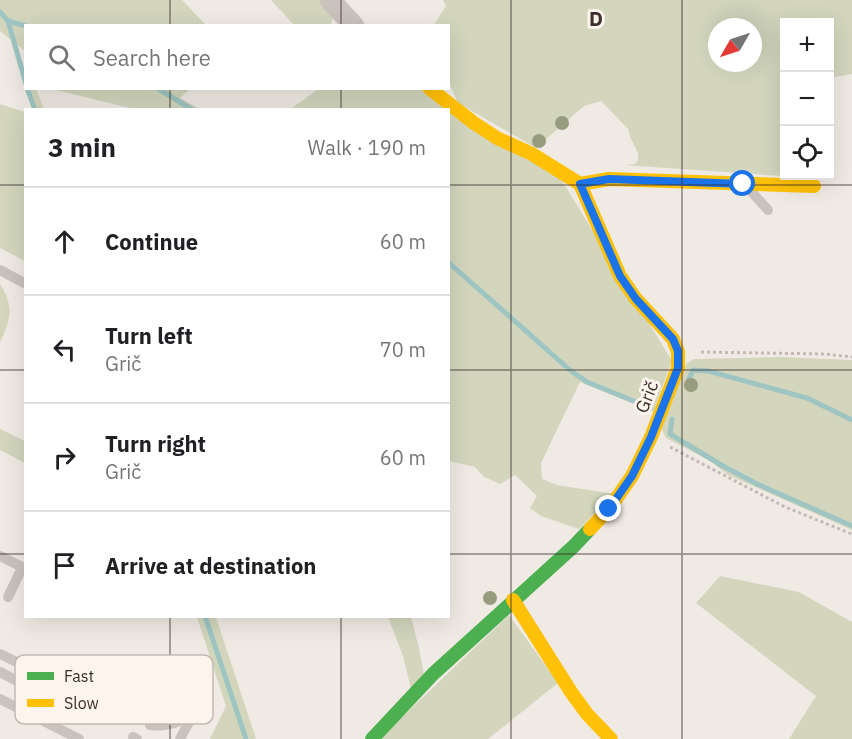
<!DOCTYPE html>
<html lang="en">
<head>
<meta charset="utf-8">
<style>
  body { margin:0; font-family:"IBM Plex Sans",sans-serif; background:#f2f2f2; color:#202124 }
  .controls { position:absolute; right:18px; top:18px; display:grid; overflow:hidden; border-radius:0px; box-shadow:0 6px 24px #0002 }
  .controls button { width:54px; height:54px; display:grid; place-items:center; padding:0; border:0; border-bottom:2px solid #e0e0e0; background:#fff; color:#202124; font:30px sans-serif }
  .compass { position:absolute; left:708px; top:18px; width:54px; height:54px; border-radius:50%; background:#fff; box-shadow:0 6px 24px #0002; rotate:231deg }
  .stop { position:absolute; width:18px; height:18px; margin:-14px; border:4px solid #1a73e8; border-radius:50%; background:#fff }
  .stop.end { background:#1a73e8; border-color:#fff; box-shadow:0 2px 6px #0008 }
  .list { margin:0; padding:0; list-style:none }
  h2 { display:flex; justify-content:space-between; align-items:center; height:78px; margin:0; padding:0 24px; font-size:26px }
  h2 small { font-size:20px; font-weight:400; color:#757577 }
  .list li { display:grid; grid-template-columns:39px 1fr auto; gap:18px; align-items:center; box-sizing:border-box; height:108px; padding:0 24px; border-top:2px solid #e0e0e0 }
  .list b { display:block; font-size:22px; white-space:nowrap }
  .list p { margin:0; font-size:20px; white-space:nowrap; color:#757577 }
  .list em { font-size:20px; font-style:normal; color:#757577 }
  .icon { flex:none; width:33px; height:33px; fill:none; stroke:currentColor; stroke-width:2; stroke-linecap:round; stroke-linejoin:round }
  .map { position:relative; flex:none; width:852px; height:739px; overflow:hidden }
  .search { position:absolute; background:#fff; box-shadow:0 6px 24px #0002; left:24px; top:24px; width:426px; height:66px; display:flex; align-items:center; gap:15px; box-sizing:border-box; padding:0 21px; border-radius:0px; color:#757577; font-size:22px }
  .panel { position:absolute; background:#fff; box-shadow:0 6px 24px #0002; left:24px; top:108px; width:426px; height:510px; border-radius:0px }
  .map>svg:first-child { display:block }
  .green { fill:#d3d6bd; fill-rule:evenodd }
  .lines { fill:none; stroke-linecap:round; stroke-linejoin:round }
  .stream { stroke:#9fc5c2; stroke-width:5 }
  .path { stroke:#c3bab5; stroke-width:3; stroke-dasharray:3 3; stroke-linecap:butt }
  .lane { stroke:#cac2bd; stroke-width:10 }
  .street { stroke:#cac2bd; stroke-width:21 }
  .fast { stroke:#4caf50; stroke-width:14 }
  .slow { stroke:#ffc107; stroke-width:14 }
  .tree { fill:#979c7e }
  .route { stroke:#1a73e8; stroke-width:8 }
  .grid { fill:none; stroke:#3c2e2a; stroke-width:1.5; stroke-opacity:0.55 }
  .labels { text-anchor:middle; stroke-width:6; stroke-linejoin:round; paint-order:stroke }
  .street-label { font-size:18px; fill:#3c2e2a; stroke:#fcf4ed }
  .key { fill:#fcf4ed; stroke:#c2b9b2; stroke-width:1.5 }
  .key-label { font-size:16px; fill:#3c2e2a }
  .grid-label { font-size:20px; text-anchor:middle; font-weight:bold; fill:#3c2e2a; stroke:#fcf4ed; stroke-width:6; stroke-linejoin:round; paint-order:stroke }
</style>
</head>
<body>
<div class="map">
<svg width="852" height="739" viewBox="0 0 852 739">
  <rect width="100%" height="100%" fill="#f0eae4"/>
  <g class="green">
    <polygon points="0,0 182,0 206,25 26,26 25,51 0,31"/>
    <polygon points="271,0 323,0 334,13 331,25 294,25"/>
    <path d="M443 0H852V74L830 78V22H784V165L781 176 624 165 635 164 638 160V153L630 137 628 129 601 101 584 106 536 148 458 103 449 83 448 26H433L446 6ZM717 27H753V63H717Z"/>
    <polygon points="320,88 420,89 447,110 289,110"/>
    <polygon points="30,89 36,89 44,109 32,109"/>
    <polygon points="52,89 190,89 180,98 200,109 134,109"/>
    <polygon points="0,104 25,112 25,261 0,248"/>
    <polygon points="449,110 561,179 672,361 653,412 580,382 541,463 542,479 557,485 614,494 579,529 541,516 530,508 537,496 515,475 500,484 484,477 475,467 449,461"/>
    <path d="M0 284C14 306 11 320 0 342Z"/>
    <polygon points="781,357 852,360 852,530 728,475 710,461 666,438 661,428 686,364 694,359"/>
    <polygon points="0,429 25,441 25,463 0,450"/>
    <polygon points="720,576 799,592 852,622 852,739 789,739 816,696 696,603"/>
    <polygon points="509,615 558,683 488,739 379,739"/>
    <polygon points="197,617 216,617 256,739 210,739 226,706"/>
    <polygon points="388,617 411,617 419,648 424,675 411,689 403,656"/>
  </g>
  <g class="lines">
    <g class="stream">
      <polyline points="0,12 8,21 26,26"/>
      <polyline points="8,21 26,84"/>
      <polyline points="27,88 35,110"/>
      <polyline points="157,88 193,110"/>
      <polyline points="448,262 571,371 587,382 651,408"/>
      <polyline points="689,379 693,370 708,371 807,398 852,420"/>
      <polyline points="672,419 670,434 723,466 757,484 852,526"/>
      <polyline points="205,616 246,739"/>
    </g>
    <g class="path">
      <polyline points="701,352 825,354 852,357"/>
      <polyline points="670,447 785,507 852,534"/>
    </g>
    <g class="lane">
      <polyline points="748,188 768,210"/>
      <polyline points="0,270 26,284"/>
      <polyline points="0,556 26,569"/>
      <polyline points="8,597 22,568"/>
      <polyline points="0,654 27,667"/>
      <polyline points="0,672 25,685"/>
      <polyline points="0,699 79,739"/>
      <path d="M150 725C166 727 179 724 192 713"/>
      <polyline points="133,737 137,739"/>
      <path d="M180 739C187 724 210 692 203 675 201 671 196 667 193 664"/>
    </g>
    <polyline class="street" points="330,0 354,26"/>
    <polyline class="fast" points="372,739 433,674 574,546 590,529"/>
    <g class="slow">
      <polyline points="429,88 474,123 497,138 532,154 580,184 609,179 814,186"/>
      <polyline points="580,184 620,276 636,299 673,339 678,352 678,368 651,437 632,476 609,509 590,529"/>
      <polyline points="513,600 571,692 587,714 611,739"/>
    </g>
  </g>
  <g class="tree">
    <circle cx="562" cy="123" r="7"/>
    <circle cx="539" cy="141" r="7"/>
    <circle cx="691" cy="385" r="7"/>
    <circle cx="490" cy="598" r="7"/>
  </g>
  <g class="lines">
    <polyline class="route" points="609,509 632,476 651,437 678,368 678,351 673,339 636,299 620,276 580,184 609,179 743,184"/>
  </g>
  <path class="grid" d="M170 0V26M341 0V26M511 0V739M682 0V739M170 88V110M341 88V110M0 185H26M448 185H852M0 370H26M448 370H852M0 554H26M448 554H852M170 616V739M341 616V739"/>
  <g class="labels">
    <g class="street-label">
      <text transform="translate(647 397) rotate(-68)" y="6">Grič</text>
    </g>
  </g>
  <rect x="15" y="655" width="198" height="69" rx="9" class="key"/>
  <rect x="27" y="672" width="27" height="8" fill="#4caf50"/>
  <rect x="27" y="699" width="27" height="8" fill="#ffc107"/>
  <g class="key-label">
    <text x="64" y="682">Fast</text>
    <text x="64" y="709">Slow</text>
  </g>
  <g class="grid-label">
    <text x="596" y="26">D</text>
  </g>
</svg>
<div class="controls">
<button>+</button>
<button>−</button>
<button><svg class="icon" aria-label="locate" viewBox="0 0 24 24"><circle cx="12" cy="12" r="6"/><path d="M12 2v4M12 18v4M2 12h4M18 12h4"/></svg></button>
</div>
<svg class="compass" viewBox="-18 -18 36 36"><path d="M0-13l5 13h-10z" fill="#e53935"/><path d="M0 13l5-13h-10z" fill="#757577"/></svg>
<div class="stop" style="left:743px;top:184px"></div>
<div class="stop end" style="left:609px;top:509px"></div>
<div class="search"><svg class="icon" aria-label="search" viewBox="0 0 24 24"><circle cx="10" cy="10" r="6"/><path d="M15 15l6 6"/></svg>Search here</div>
<section class="panel">
<h2>3 min<small>Walk · 190 m</small></h2>
<ul class="list">
<li><svg class="icon" aria-label="ahead" viewBox="0 0 24 24"><path d="M12 20V5M6 11l6-6 6 6"/></svg><div><b>Continue</b></div><em>60 m</em></li>
<li><svg class="icon" aria-label="left" viewBox="0 0 24 24"><path d="M17 20v-9H6M10 6l-5 5 5 5"/></svg><div><b>Turn left</b><p>Grič</p></div><em>70 m</em></li>
<li><svg class="icon" aria-label="right" viewBox="0 0 24 24"><path d="M7 20v-9h11M14 6l5 5-5 5"/></svg><div><b>Turn right</b><p>Grič</p></div><em>60 m</em></li>
<li><svg class="icon" aria-label="arrive" viewBox="0 0 24 24"><path d="M6 21V4h12l-3 4 3 4H6"/></svg><div><b>Arrive at destination</b></div></li>
</ul>
</section>
</div>
</body>
</html>
